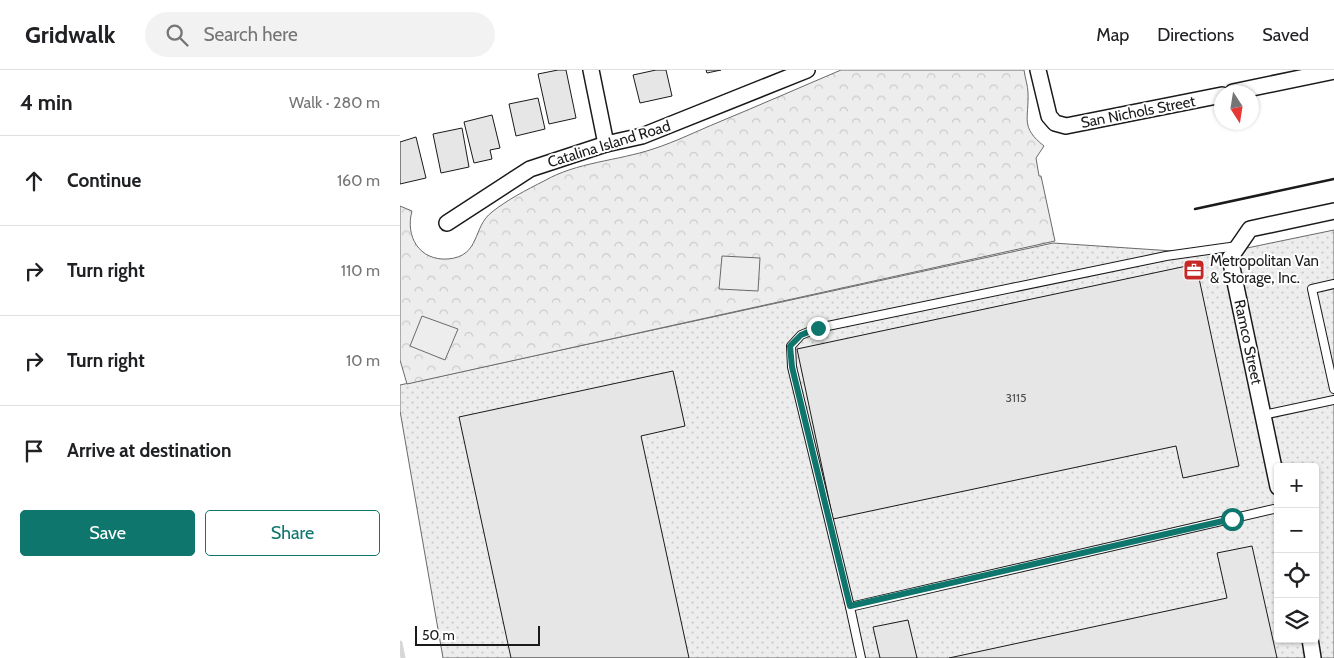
<!DOCTYPE html>
<html lang="en">
<head>
<meta charset="utf-8">
<style>
  body { margin:0; font-family:Cabin,sans-serif; background:#f2f2f2; color:#202124 }
  .controls { position:absolute; right:15px; bottom:15px; display:grid; overflow:hidden; border-radius:5px; box-shadow:0 1px 4px #0004 }
  .controls button { width:45px; height:45px; display:grid; place-items:center; padding:0; border:0; border-bottom:1px solid #e0e0e0; background:#fff; color:#202124; font:25px sans-serif }
  .compass { position:absolute; left:814px; top:15px; width:45px; height:45px; border-radius:50%; background:#fff; box-shadow:0 1px 4px #0004; rotate:168deg }
  .scale { position:absolute; left:15px; bottom:12px; width:125px; box-sizing:border-box; padding-left:5px; border:2px solid #1a1a1a; border-top:0; font-size:14px; line-height:18px; white-space:nowrap; color:#1a1a1a; -webkit-text-stroke:4px #fff; paint-order:stroke }
  .stop { position:absolute; width:15px; height:15px; margin:-11px; border:4px solid #0f766e; border-radius:50%; background:#fff }
  .stop.end { background:#0f766e; border-color:#fff; box-shadow:0 1px 5px #0008 }
  .list { margin:0; padding:0; list-style:none }
  h2 { display:flex; justify-content:space-between; align-items:center; height:65px; margin:0; padding:0 20px; font-size:21px }
  h2 small { font-size:16px; font-weight:400; color:#757577 }
  .list li { display:grid; grid-template-columns:32px 1fr auto; gap:15px; align-items:center; box-sizing:border-box; height:90px; padding:0 20px; border-top:1px solid #e0e0e0 }
  .list b { display:block; font-size:19px; white-space:nowrap }
  .list em { font-size:16px; font-style:normal; color:#757577 }
  .actions { display:flex; gap:10px; padding:15px 20px }
  .actions a { flex:1; padding:11px 0; border:1px solid #0f766e; border-radius:5px; text-align:center; font-size:18px; color:#0f766e }
  .actions .main { background:#0f766e; color:#fff }
  .icon { flex:none; width:28px; height:28px; fill:none; stroke:currentColor; stroke-width:2; stroke-linecap:round; stroke-linejoin:round }
  .map { position:relative; flex:none; width:934px; height:588px; overflow:hidden }
  header { display:flex; align-items:center; gap:30px; box-sizing:border-box; height:70px; padding:0 25px; background:#fff; border-bottom:1px solid #e0e0e0 }
  header strong { font-size:24px }
  nav { display:flex; gap:28px; margin-inline-start:auto; font-size:18px }
  .search { width:350px; height:45px; background:#f2f2f2; display:flex; align-items:center; gap:12px; box-sizing:border-box; padding:0 18px; border-radius:28px; color:#757577; font-size:19px }
  main { display:flex }
  aside { flex:1; background:#fff }
  .map>svg:first-child { display:block }
  .grass { fill:url(#grass-dots); stroke:#6a6a6a; fill-rule:evenodd }
  .park { fill:url(#park-crowns); stroke:#6a6a6a }
  .pitch { fill:#ededed; stroke:#6a6a6a }
  .lines { fill:none; stroke-linecap:round; stroke-linejoin:round }
  .stream { stroke:#d7d7d7; stroke-width:5 }
  .building { fill:#e6e6e6; stroke:#1a1a1a }
  .lane-casing { stroke:#1a1a1a; stroke-width:10 }
  .street-casing { stroke:#1a1a1a; stroke-width:18 }
  .lane { stroke:#fff; stroke-width:8 }
  .street { stroke:#fff; stroke-width:15 }
  .wall { stroke:#1a1a1a; stroke-width:2.5 }
  .route { stroke:#0f766e; stroke-width:6 }
  .labels { text-anchor:middle; stroke-width:4; stroke-linejoin:round; paint-order:stroke }
  .number-label { font-size:12px; fill:#4d4d4d }
  .street-label { font-size:15px; fill:#1a1a1a; stroke:#fff }
  .poi-label { font-size:15px; fill:#1a1a1a; stroke:#fff; text-anchor:start }
</style>
</head>
<body>
<header>
<strong>Gridwalk</strong>
<div class="search"><svg class="icon" aria-label="search" viewBox="0 0 24 24"><circle cx="10" cy="10" r="6"/><path d="M15 15l6 6"/></svg>Search here</div>
<nav><a>Map</a><a>Directions</a><a>Saved</a></nav>
</header>
<main>
<aside>
<h2>4 min<small>Walk · 280 m</small></h2>
<ul class="list">
<li><svg class="icon" aria-label="ahead" viewBox="0 0 24 24"><path d="M12 20V5M6 11l6-6 6 6"/></svg><div><b>Continue</b></div><em>160 m</em></li>
<li><svg class="icon" aria-label="right" viewBox="0 0 24 24"><path d="M7 20v-9h11M14 6l5 5-5 5"/></svg><div><b>Turn right</b></div><em>110 m</em></li>
<li><svg class="icon" aria-label="right" viewBox="0 0 24 24"><path d="M7 20v-9h11M14 6l5 5-5 5"/></svg><div><b>Turn right</b></div><em>10 m</em></li>
<li><svg class="icon" aria-label="arrive" viewBox="0 0 24 24"><path d="M6 21V4h12l-3 4 3 4H6"/></svg><div><b>Arrive at destination</b></div></li>
</ul>
<div class="actions"><a class="main">Save</a><a>Share</a></div>
</aside>
<div class="map">
<svg width="934" height="588" viewBox="0 0 934 588">
  <defs>
    <pattern id="grass-dots" width="8" height="8" patternUnits="userSpaceOnUse" patternTransform="scale(1.25)"><rect width="8" height="8" fill="#ededed"/><path d="M2 2h.1M6 6h.1" fill="none" stroke="#cbcbcb" stroke-width="1.8" stroke-linecap="round"/></pattern>
    <pattern id="park-crowns" width="20" height="18" patternUnits="userSpaceOnUse" patternTransform="scale(1.25)"><rect width="20" height="18" fill="#ededed"/><path d="M2 6a3 3 0 1 1 6 0M12 15a3 3 0 1 1 6 0" fill="none" stroke="#cbcbcb"/></pattern>
  </defs>
  <rect width="100%" height="100%" fill="#fff"/>
  <path class="grass" d="M934 160V588H43L0 341V315L653 173 818 184ZM878 397H915V569H878Z"/>
  <path class="park" d="M441 0H624C625 8 628 16 628 23 629 49 620 57 644 76L636 88 639 106H641L655 171 7 314 0 290V136L12 141C5 166 19 191 48 189 81 186 72 157 92 142 107 130 126 120 144 111 177 92 217 91 253 79 275 72 297 61 319 52 360 35 401 17 441 0Z"/>
  <g class="pitch">
    <polygon points="322,186 360,188 358,221 319,219"/>
    <polygon points="22,246 58,259 45,290 10,276"/>
  </g>
  <g class="lines">
    <polyline class="stream" points="0,573 3,588"/>
  </g>
  <g class="building">
    <polygon points="158,0 166,0 176,48 149,54 138,4"/>
    <polygon points="256,0 266,0 272,26 240,33 233,5"/>
    <polygon points="306,0 321,0 307,3"/>
    <polygon points="138,28 145,59 116,66 109,34"/>
    <polygon points="92,45 100,78 90,80 92,89 74,93 64,52"/>
    <polygon points="62,58 69,97 41,103 33,64"/>
    <polygon points="16,67 26,108 0,114 0,72"/>
    <polygon points="796,194 839,396 783,408 776,376 433,449 397,279"/>
    <polygon points="273,301 285,356 241,366 289,588 111,588 59,347"/>
    <polygon points="852,476 877,588 549,588 827,528 817,483"/>
    <polygon points="508,550 517,588 480,588 473,557"/>
  </g>
  <g class="lines">
    <g class="lane-casing">
      <g id="lane">
        <polyline points="837,176 766,186 418,258 401,265 391,276 392,297 450,537 878,438"/>
        <polyline points="934,214 912,219 934,319"/>
        <polyline points="863,345 934,330"/>
        <polyline points="450,537 461,588"/>
      </g>
    </g>
    <g class="street-casing">
      <g id="street">
        <polyline points="191,0 206,74"/>
        <polyline points="638,0 649,46 655,53 666,56 822,25"/>
        <polyline points="833,22 934,1"/>
        <polyline points="47,153 130,99 206,74 242,66 407,0"/>
        <polyline points="878,417 830,188 850,159 934,141"/>
        <polyline points="910,569 913,588"/>
      </g>
    </g>
    <use href="#lane" class="lane"/>
    <use href="#street" class="street"/>
    <polyline class="wall" points="795,139 934,109"/>
  </g>
  <g class="lines">
    <polyline class="route" points="418,258 401,265 390,276 392,297 450,536 832,449"/>
  </g>
  <defs>
    <g id="office-square" transform="scale(1.125)"><rect x="-9" y="-9" width="18" height="18" rx="4" fill="#c62828" stroke="#fff"/><path d="M-6-3h4V-5.5h4V-3h4V5H-6ZM-1-4.5V-3h2v-1.5ZM-6 0V1H6V0Z" fill="#fff"/></g>
  </defs>
  <g fill-rule="evenodd">
    <use href="#office-square" x="794" y="200"/>
  </g>
  <g class="labels">
    <g class="number-label">
      <text x="616" y="332">3115</text>
    </g>
    <g class="street-label">
      <text transform="translate(738 42) rotate(-11)" y="5">San Nichols Street</text>
      <text transform="translate(209 74) rotate(-17)" y="5">Catalina Island Road</text>
      <text transform="translate(848 272) rotate(78)" y="5">Ramco Street</text>
    </g>
    <g class="poi-label">
      <text x="810" y="196">Metropolitan Van<tspan x="810" dy="17">&amp; Storage, Inc.</tspan></text>
    </g>
  </g>
</svg>
<div class="controls">
<button>+</button>
<button>−</button>
<button><svg class="icon" aria-label="locate" viewBox="0 0 24 24"><circle cx="12" cy="12" r="6"/><path d="M12 2v4M12 18v4M2 12h4M18 12h4"/></svg></button>
<button><svg class="icon" aria-label="layers" viewBox="0 0 24 24"><path d="M12 4l9 5-9 5-9-5zM3 14l9 5 9-5"/></svg></button>
</div>
<svg class="compass" viewBox="-18 -18 36 36"><path d="M0-13l5 13h-10z" fill="#e53935"/><path d="M0 13l5-13h-10z" fill="#757577"/></svg>
<div class="scale">50 m</div>
<div class="stop" style="left:832px;top:449px"></div>
<div class="stop end" style="left:418px;top:258px"></div>
</div>
</main>
</body>
</html>
